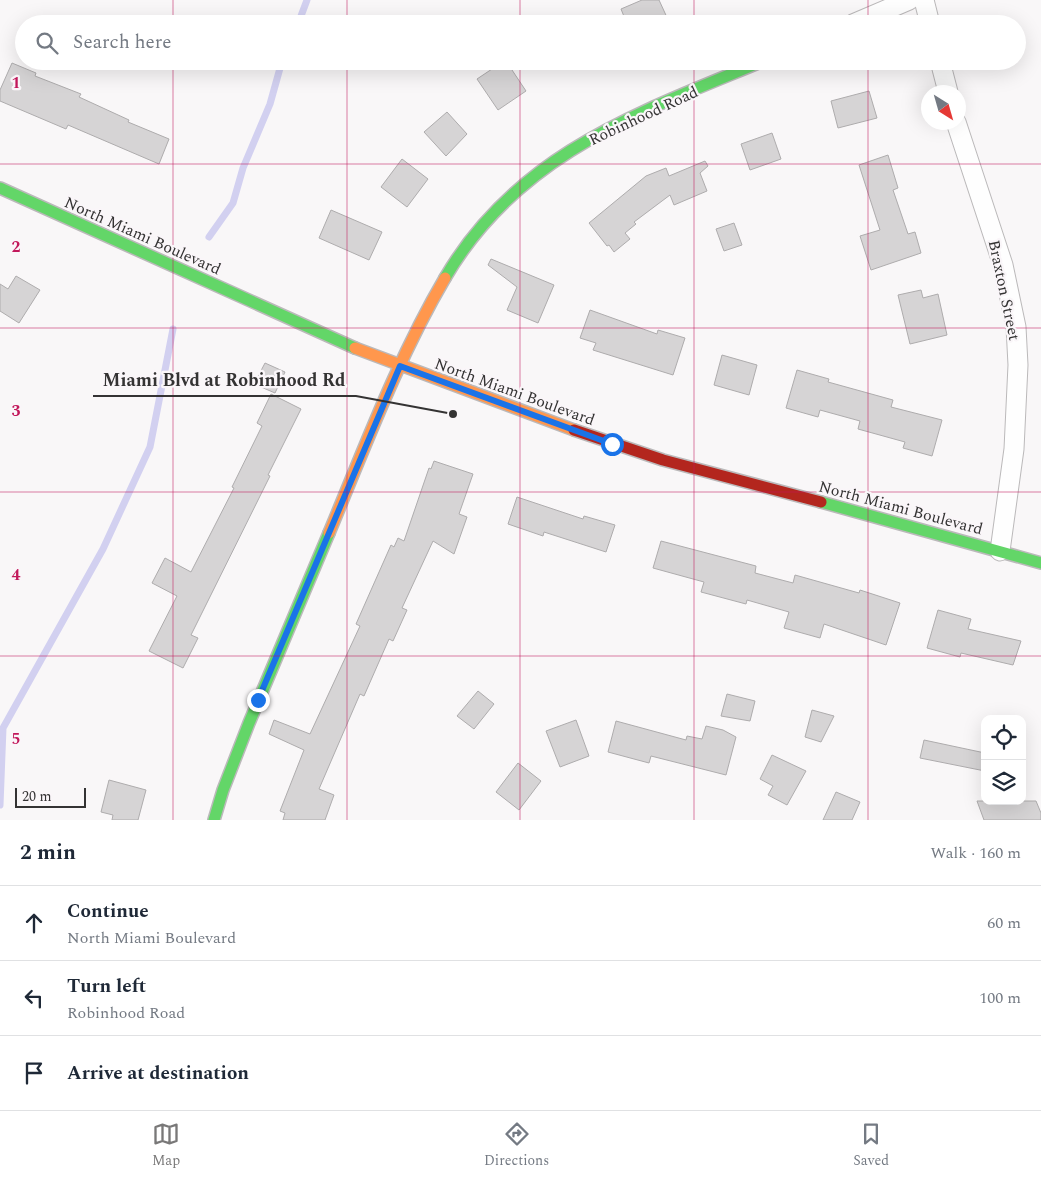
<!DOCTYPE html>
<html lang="en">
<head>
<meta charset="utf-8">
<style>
  body { margin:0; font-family:Spectral,serif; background:#f6f6f7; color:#1f2937 }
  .controls { position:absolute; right:15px; bottom:15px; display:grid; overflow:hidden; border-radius:10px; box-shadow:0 5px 20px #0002 }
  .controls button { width:45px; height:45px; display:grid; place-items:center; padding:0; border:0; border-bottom:1px solid #e0e1e3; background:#fff; color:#1f2937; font:25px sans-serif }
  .compass { position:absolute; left:921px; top:85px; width:45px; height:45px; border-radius:50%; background:#fff; box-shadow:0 5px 20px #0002; rotate:143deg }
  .scale { position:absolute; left:15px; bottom:12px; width:71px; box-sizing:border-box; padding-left:5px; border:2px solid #343333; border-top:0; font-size:14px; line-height:18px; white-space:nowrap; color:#343333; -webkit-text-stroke:4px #faf6f9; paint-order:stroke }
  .stop { position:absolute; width:15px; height:15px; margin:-11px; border:4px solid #1a73e8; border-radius:50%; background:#fff }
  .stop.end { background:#1a73e8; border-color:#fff; box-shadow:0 1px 5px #0008 }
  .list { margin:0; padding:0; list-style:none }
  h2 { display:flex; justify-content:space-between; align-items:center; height:65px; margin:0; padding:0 20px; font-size:21px }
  h2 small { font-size:16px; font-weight:400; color:#747a83 }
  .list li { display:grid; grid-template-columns:32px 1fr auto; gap:15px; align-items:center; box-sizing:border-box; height:75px; padding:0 20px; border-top:1px solid #e0e1e3 }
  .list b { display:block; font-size:19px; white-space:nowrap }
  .list p { margin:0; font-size:16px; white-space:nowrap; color:#747a83 }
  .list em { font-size:16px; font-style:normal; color:#747a83 }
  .icon { flex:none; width:28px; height:28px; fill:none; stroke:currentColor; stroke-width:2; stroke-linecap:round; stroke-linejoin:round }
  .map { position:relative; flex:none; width:1041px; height:820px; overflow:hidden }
  .search { position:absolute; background:#fff; box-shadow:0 5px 20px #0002; left:15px; right:15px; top:15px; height:55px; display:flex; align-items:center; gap:12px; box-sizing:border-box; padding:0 18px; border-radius:28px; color:#747a83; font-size:19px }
  .sheet { height:290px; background:#fff }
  nav { display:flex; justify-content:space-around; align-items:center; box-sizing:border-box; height:70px; border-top:1px solid #e0e1e3; background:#fff; font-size:14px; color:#747a83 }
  nav a { display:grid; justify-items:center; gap:2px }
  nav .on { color:#797878 }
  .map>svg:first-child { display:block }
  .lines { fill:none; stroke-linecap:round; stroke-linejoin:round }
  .stream { stroke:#d2d0f0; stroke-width:7 }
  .building { fill:#d6d4d5; stroke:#aeacad }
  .street-casing { stroke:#bbb9ba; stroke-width:21 }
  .fast-casing { stroke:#bbb9ba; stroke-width:14 }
  .slow-casing { stroke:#bbb9ba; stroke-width:14 }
  .jam-casing { stroke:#bbb9ba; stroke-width:14 }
  .street { stroke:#fefefe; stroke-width:19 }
  .fast { stroke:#63d668; stroke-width:11 }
  .slow { stroke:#ff974d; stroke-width:11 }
  .jam { stroke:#b3261e; stroke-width:11 }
  .route { stroke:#1a73e8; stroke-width:6 }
  .grid { fill:none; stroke:#c2185b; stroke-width:1; stroke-opacity:0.55 }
  .labels { text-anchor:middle; stroke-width:4.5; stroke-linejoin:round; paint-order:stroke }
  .street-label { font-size:16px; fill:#343333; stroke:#faf6f9 }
  .grid-label { font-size:16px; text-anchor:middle; font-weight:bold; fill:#c2185b; stroke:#faf6f9; stroke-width:4.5; stroke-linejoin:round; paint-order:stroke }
  .leader { fill:none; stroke:#343333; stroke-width:2 }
  .callout-dot { fill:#343333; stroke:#faf6f9; stroke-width:2 }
  .callout-label { font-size:18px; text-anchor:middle; font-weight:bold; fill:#343333; stroke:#faf6f9; stroke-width:4.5; stroke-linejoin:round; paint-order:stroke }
</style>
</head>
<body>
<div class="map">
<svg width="1041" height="820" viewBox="0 0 1041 820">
  <rect width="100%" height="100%" fill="#f9f7f8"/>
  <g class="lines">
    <g class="stream">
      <polyline points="298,24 307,0"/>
      <polyline points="209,237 233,203 243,168 270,104 282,61"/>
      <polyline points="0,805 3,728 103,549 150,447 173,329"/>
    </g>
  </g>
  <g class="building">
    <polygon points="642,0 659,0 670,24 627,24 621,9"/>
    <polygon points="504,61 506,61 526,91 498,110 477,79"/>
    <polygon points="12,63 36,73 35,76 81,94 79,97 129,120 128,122 169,139 159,164 68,125 66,129 0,101 0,90"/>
    <polygon points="869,91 877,118 838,128 831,101"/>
    <polygon points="447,112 467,134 446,156 424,132"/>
    <polygon points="772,133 781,159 750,170 741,144"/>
    <polygon points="888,155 898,188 893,190 908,234 915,232 921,253 871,270 860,236 880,230 859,165"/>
    <polygon points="402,159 428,179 407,207 381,187"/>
    <polygon points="705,161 708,166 700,173 707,191 674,205 670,195 634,222 636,224 625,233 630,239 614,252 609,245 607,246 589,223 646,176 666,168 669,176"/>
    <polygon points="331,210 382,232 369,260 319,238"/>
    <polygon points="734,223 742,245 724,251 716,229"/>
    <polygon points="491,259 554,285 538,323 507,310 517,287 488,265"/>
    <polygon points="16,276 40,290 19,323 0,311 0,284 8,289"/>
    <polygon points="921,290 923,298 938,294 947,335 910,344 898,295"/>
    <polygon points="590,310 657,334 658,330 685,338 673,375 593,350 596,343 580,338"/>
    <polygon points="722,355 757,365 749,395 714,385"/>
    <polygon points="265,363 285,372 275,393 254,384"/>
    <polygon points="797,370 829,379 828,382 893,400 891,407 942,420 932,456 903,448 905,442 858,429 860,421 820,410 818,417 786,408"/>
    <polygon points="271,394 301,409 268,475 270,476 191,635 198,638 183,668 149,651 177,596 152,583 165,558 191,572 234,488 232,487 262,426 257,423"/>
    <polygon points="434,461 473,474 459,514 467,517 454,554 433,541 402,608 407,610 393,641 389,639 364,696 360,694 319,789 334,795 325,820 283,820 285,813 280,811 304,750 269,734 274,720 310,734 360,626 356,624 391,545 394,547 398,538 404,541 429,468 431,469"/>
    <polygon points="517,497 583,519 584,516 615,525 606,552 544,532 543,536 508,524"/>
    <polygon points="661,541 756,566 755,573 793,583 795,575 859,593 860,590 900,603 886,645 824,624 820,638 784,628 789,612 747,600 746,604 701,592 704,582 653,568"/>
    <polygon points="938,610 971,619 968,629 1021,641 1013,665 961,653 960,657 927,648"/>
    <polygon points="478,691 494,704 474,729 457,716"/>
    <polygon points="727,694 755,701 750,721 721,716"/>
    <polygon points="812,710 834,716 821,742 805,737"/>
    <polygon points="576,720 589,756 560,767 546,731"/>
    <polygon points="616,721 686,740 687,736 702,739 706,726 723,730 736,737 726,775 651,756 649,763 608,752"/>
    <polygon points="924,740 985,753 985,771 920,758"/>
    <polygon points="772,755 806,771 787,805 768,795 773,786 760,779"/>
    <polygon points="518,763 541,781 519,810 496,792"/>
    <polygon points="109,780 146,790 138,820 112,820 113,815 101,812"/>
    <polygon points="836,792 860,802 852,820 823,820"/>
    <polygon points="977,801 1036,801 1041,813 1041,820 984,820"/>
  </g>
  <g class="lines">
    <g class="street-casing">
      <g id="street">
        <polyline points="924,0 930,24"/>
        <polyline points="853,24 909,0"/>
        <polyline points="940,61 948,92"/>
        <polyline points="956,122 1003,265 1016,327 1018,365 1014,449 1000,551"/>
      </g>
    </g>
    <g class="fast-casing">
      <g id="fast">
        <polyline points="0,188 355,348"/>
        <path d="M445 278C517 154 638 113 763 61"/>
        <polyline points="821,502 1041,563"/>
        <polyline points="214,820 223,790 249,723 329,533"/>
      </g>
    </g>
    <g class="slow-casing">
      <g id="slow">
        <polyline points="355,348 574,430"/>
        <path d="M329 533C365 447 398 358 445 278"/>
      </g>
    </g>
    <g class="jam-casing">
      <polyline id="jam" points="574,430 663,460 821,502"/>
    </g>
    <use href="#street" class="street"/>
    <use href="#fast" class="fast"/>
    <use href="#slow" class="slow"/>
    <use href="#jam" class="jam"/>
  </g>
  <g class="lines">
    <polyline class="route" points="258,700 400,366 612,444"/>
  </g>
  <path class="grid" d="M173 0V24M347 0V24M520 0V24M694 0V24M868 0V24M173 61V820M347 61V820M520 61V820M694 61V820M868 61V820M0 164H1041M0 328H1041M0 492H1041M0 656H1041"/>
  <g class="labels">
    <g class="street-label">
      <text transform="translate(643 115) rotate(-25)" y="6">Robinhood Road</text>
      <text transform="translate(143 235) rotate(24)" y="6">North Miami Boulevard</text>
      <text transform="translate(1005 290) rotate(78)" y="6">Braxton Street</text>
      <text transform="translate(515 391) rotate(20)" y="6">North Miami Boulevard</text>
      <text transform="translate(901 507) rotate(15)" y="6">North Miami Boulevard</text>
    </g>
  </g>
  <g class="grid-label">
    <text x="16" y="88">1</text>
    <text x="16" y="252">2</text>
    <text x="16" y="416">3</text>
    <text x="16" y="580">4</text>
    <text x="16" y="744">5</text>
  </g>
  <path class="leader" d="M453 414L356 396H93"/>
  <circle class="callout-dot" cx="453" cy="414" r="5"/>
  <g class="callout-label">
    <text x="224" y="386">Miami Blvd at Robinhood Rd</text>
  </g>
</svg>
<div class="controls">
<button><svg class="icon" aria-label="locate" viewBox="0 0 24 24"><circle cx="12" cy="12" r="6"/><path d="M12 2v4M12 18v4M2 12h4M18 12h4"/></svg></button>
<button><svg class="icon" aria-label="layers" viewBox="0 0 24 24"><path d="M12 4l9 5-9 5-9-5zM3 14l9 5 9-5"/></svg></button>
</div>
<svg class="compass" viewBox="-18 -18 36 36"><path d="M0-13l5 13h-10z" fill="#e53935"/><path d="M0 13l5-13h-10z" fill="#747a83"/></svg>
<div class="scale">20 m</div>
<div class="stop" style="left:612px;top:444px"></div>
<div class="stop end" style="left:258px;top:700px"></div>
<div class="search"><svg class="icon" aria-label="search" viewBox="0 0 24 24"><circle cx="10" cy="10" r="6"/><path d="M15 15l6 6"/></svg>Search here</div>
</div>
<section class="sheet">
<h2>2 min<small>Walk · 160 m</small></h2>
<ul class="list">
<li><svg class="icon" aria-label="ahead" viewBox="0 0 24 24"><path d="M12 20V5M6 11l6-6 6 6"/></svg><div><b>Continue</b><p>North Miami Boulevard</p></div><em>60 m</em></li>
<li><svg class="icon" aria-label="left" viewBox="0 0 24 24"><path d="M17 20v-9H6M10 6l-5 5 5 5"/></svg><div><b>Turn left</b><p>Robinhood Road</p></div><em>100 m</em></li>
<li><svg class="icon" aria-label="arrive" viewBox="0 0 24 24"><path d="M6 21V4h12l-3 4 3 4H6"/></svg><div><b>Arrive at destination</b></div></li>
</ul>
</section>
<nav>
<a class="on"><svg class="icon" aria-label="map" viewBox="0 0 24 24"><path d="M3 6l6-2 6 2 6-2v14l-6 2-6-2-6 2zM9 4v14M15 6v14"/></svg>Map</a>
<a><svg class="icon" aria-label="directions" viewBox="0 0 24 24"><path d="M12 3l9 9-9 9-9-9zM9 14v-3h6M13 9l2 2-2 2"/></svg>Directions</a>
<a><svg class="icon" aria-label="saved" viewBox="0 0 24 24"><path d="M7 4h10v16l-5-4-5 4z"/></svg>Saved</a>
</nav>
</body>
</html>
